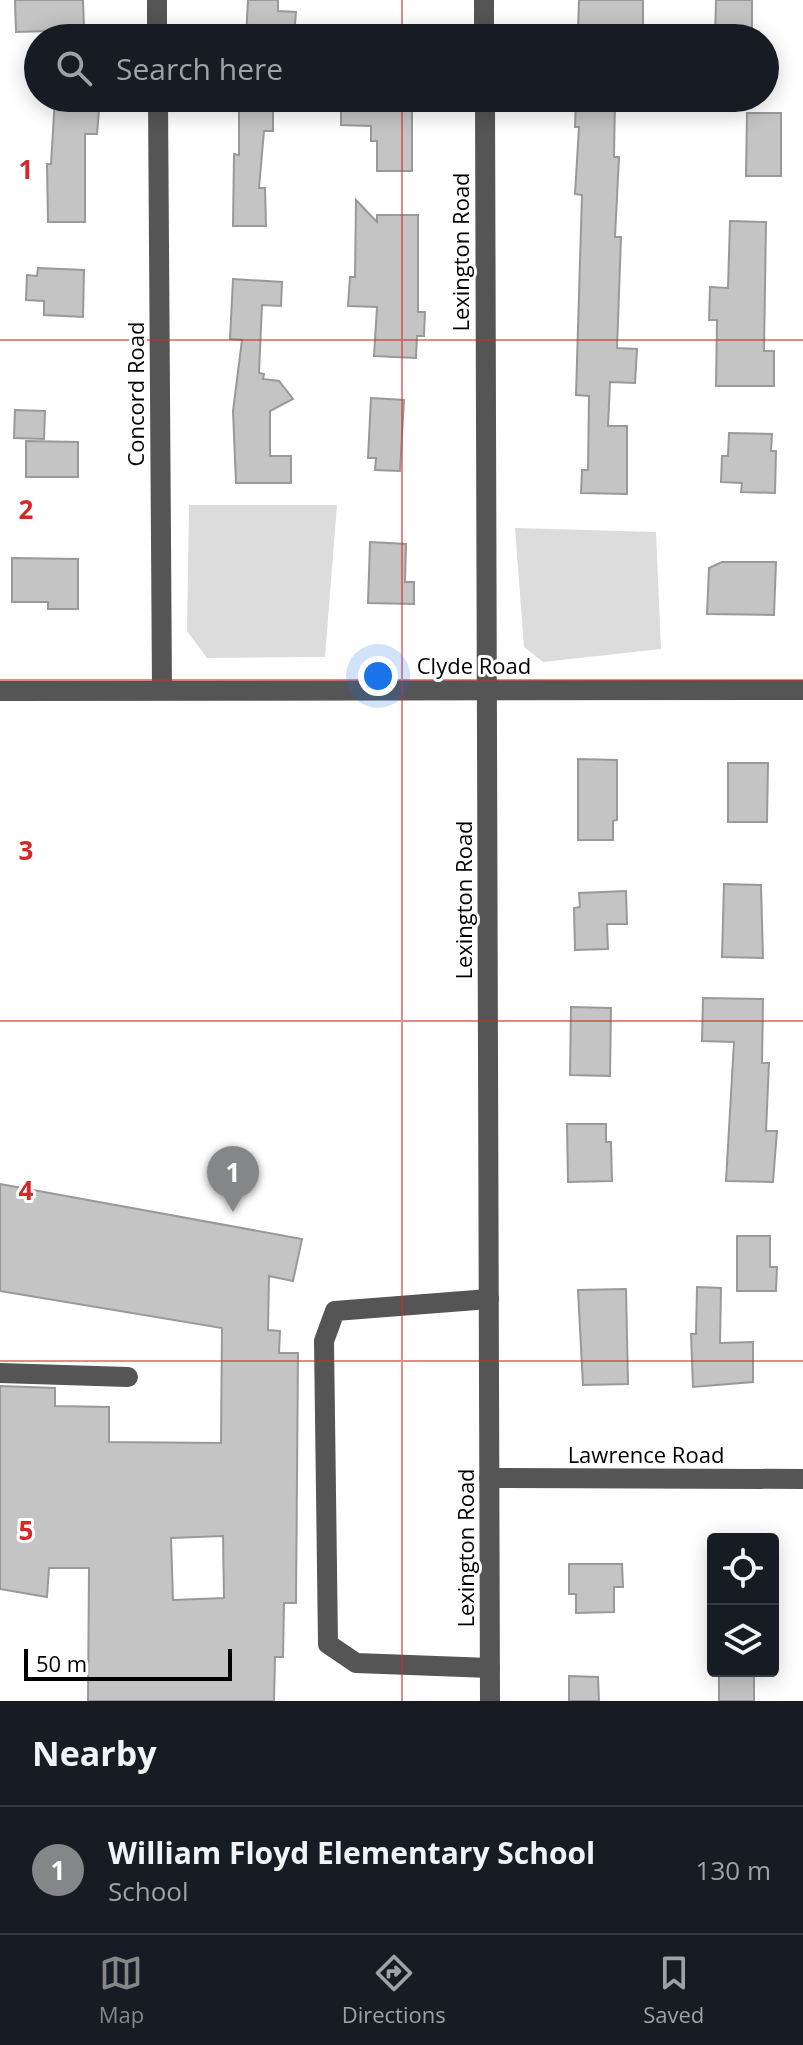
<!DOCTYPE html>
<html lang="en">
<head>
<meta charset="utf-8">
<style>
  body { margin:0; font-family:"Open Sans",sans-serif; background:#20242c; color:#f1f3f6 }
  .controls { position:absolute; right:24px; bottom:24px; display:grid; overflow:hidden; border-radius:8px; box-shadow:0 4px 20px #0003 }
  .controls button { width:72px; height:72px; display:grid; place-items:center; padding:0; border:0; border-bottom:2px solid #363941; background:#171b24; color:#f1f3f6; font:40px sans-serif }
  .scale { position:absolute; left:24px; bottom:20px; width:208px; box-sizing:border-box; padding-left:8px; border:4px solid #000; border-top:0; font-size:22px; line-height:28px; white-space:nowrap; color:#000; -webkit-text-stroke:6px #fff; paint-order:stroke }
  .you { position:absolute; left:378px; top:676px; width:28px; height:28px; margin:-20px; border:6px solid #fff; border-radius:50%; background:#1a73e8; box-shadow:0 0 0 12px #1a73e833 }
  .badge { display:grid; place-items:center; width:52px; height:52px; border-radius:50%; background:#858687; color:#fff; font-size:26px; font-weight:700 }
  .pin { position:absolute; translate:-50% -66px; filter:drop-shadow(0 2px 4px #0008) }
  .pin::after { content:''; position:absolute; top:42px; width:28px; height:24px; background:inherit; clip-path:polygon(0 0,100% 0,50% 100%) }
  .list { margin:0; padding:0; list-style:none }
  h2 { display:flex; justify-content:space-between; align-items:center; height:104px; margin:0; padding:0 32px; font-size:34px }
  h2 small { font-size:26px; font-weight:400; color:#9ea1a6 }
  .list li { display:grid; grid-template-columns:52px 1fr auto; gap:24px; align-items:center; box-sizing:border-box; height:128px; padding:0 32px; border-top:2px solid #363941 }
  .list b { display:block; font-size:30px; white-space:nowrap }
  .list p { margin:0; font-size:26px; white-space:nowrap; color:#9ea1a6 }
  .list em { font-size:26px; font-style:normal; color:#9ea1a6 }
  .icon { flex:none; width:44px; height:44px; fill:none; stroke:currentColor; stroke-width:2; stroke-linecap:round; stroke-linejoin:round }
  .map { position:relative; flex:none; width:803px; height:1701px; overflow:hidden }
  .search { position:absolute; background:#171b24; box-shadow:0 4px 20px #0003; left:24px; right:24px; top:24px; height:88px; display:flex; align-items:center; gap:20px; box-sizing:border-box; padding:0 28px; border-radius:44px; color:#9ea1a6; font-size:30px }
  .sheet { height:232px; background:#171b24 }
  nav { display:flex; justify-content:space-around; align-items:center; box-sizing:border-box; height:112px; border-top:2px solid #363941; background:#171b24; font-size:22px; color:#9ea1a6 }
  nav a { display:grid; justify-items:center; gap:4px }
  nav .on { color:#858687 }
  .map>svg:first-child { display:block }
  .green { fill:#dcdcdc }
  .building { fill:#c4c4c4; stroke:#999; stroke-width:2; fill-rule:evenodd }
  .lines { fill:none; stroke-linecap:round; stroke-linejoin:round }
  .minor { stroke:#555; stroke-width:20 }
  .grid { fill:none; stroke:#d62828; stroke-width:2; stroke-opacity:0.55 }
  .labels { text-anchor:middle; stroke-width:6; stroke-linejoin:round; paint-order:stroke }
  .street-label { font-size:22px; fill:#000; stroke:#fff }
  .grid-label { font-size:26px; text-anchor:middle; font-weight:bold; fill:#d62828; stroke:#fff; stroke-width:6; stroke-linejoin:round; paint-order:stroke }
</style>
</head>
<body>
<div class="map">
<svg width="803" height="1701" viewBox="0 0 803 1701">
  <rect width="100%" height="100%" fill="#fff"/>
  <g class="green">
    <polygon points="189,505 337,505 325,657 207,658 187,631"/>
    <polygon points="515,528 656,532 661,649 543,662 524,647"/>
  </g>
  <g class="building">
    <polygon points="15,0 83,0 84,30 16,32"/>
    <polygon points="248,0 278,0 278,11 296,12 294,37 246,38"/>
    <polygon points="579,0 643,0 643,31 578,30"/>
    <polygon points="716,0 752,0 752,38 715,38"/>
    <polygon points="55,98 100,98 97,134 85,134 85,222 48,222 47,164 51,164"/>
    <polygon points="239,98 273,98 273,131 264,131 259,188 265,188 266,226 233,226 234,154 239,155"/>
    <polygon points="341,98 412,98 412,171 377,171 377,141 371,141 371,126 341,125"/>
    <polygon points="576,98 615,98 614,157 619,157 615,237 621,237 617,348 637,349 635,383 610,382 608,426 627,426 627,494 581,493 582,470 588,470 589,396 576,395 582,195 575,194 579,127 575,127"/>
    <polygon points="747,113 781,113 781,176 746,176"/>
    <polygon points="356,200 377,222 377,215 418,215 418,312 425,312 424,336 417,336 416,358 374,356 377,307 348,306 350,277 355,277"/>
    <polygon points="730,221 766,222 764,351 774,351 774,386 716,386 717,320 709,320 710,287 728,288"/>
    <polygon points="38,268 84,270 83,317 44,315 44,301 26,300 27,275 37,276"/>
    <polygon points="233,279 282,282 281,306 262,305 259,373 264,374 263,379 279,381 293,399 270,411 270,456 291,456 291,483 236,483 233,411 242,340 230,339"/>
    <polygon points="371,398 404,400 400,471 375,470 376,458 368,458"/>
    <polygon points="15,410 45,411 44,439 14,438"/>
    <polygon points="729,433 772,434 771,451 776,451 775,493 741,492 742,483 721,482 722,456 728,456"/>
    <polygon points="26,441 78,442 78,477 26,477"/>
    <polygon points="370,542 406,544 405,582 414,582 414,604 368,603"/>
    <polygon points="12,558 78,559 78,609 48,609 48,602 12,602"/>
    <polygon points="722,562 776,562 774,615 707,614 709,568"/>
    <polygon points="578,759 617,760 617,820 613,821 613,840 578,840"/>
    <polygon points="728,763 768,763 767,822 728,822"/>
    <polygon points="724,884 761,885 763,958 722,957"/>
    <polygon points="626,891 627,924 607,924 608,949 575,950 574,908 580,907 579,893"/>
    <polygon points="703,998 763,999 762,1063 769,1063 766,1131 777,1131 773,1182 726,1181 734,1042 702,1041"/>
    <polygon points="571,1007 611,1008 610,1076 570,1075"/>
    <polygon points="567,1124 606,1124 606,1142 611,1142 612,1181 568,1182"/>
    <path d="M0 1184 302 1239 293 1281 269 1276 268 1330 280 1331 279 1353H298L296 1603H284L283 1657H275L274 1701H88L89 1568H49L47 1597 0 1589V1386L55 1388V1406L109 1407V1442L221 1443 222 1328 0 1291ZM223 1536 224 1598 173 1600 171 1538Z"/>
    <polygon points="737,1236 770,1236 770,1267 777,1267 776,1291 737,1291"/>
    <polygon points="697,1287 721,1288 720,1343 753,1342 753,1382 693,1387 691,1334 696,1334"/>
    <polygon points="626,1289 628,1384 583,1385 578,1290"/>
    <polygon points="569,1564 622,1564 623,1587 614,1587 614,1612 576,1613 576,1594 569,1594"/>
    <rect x="719" y="1674" width="35" height="27"/>
    <polygon points="569,1676 598,1677 599,1701 569,1701"/>
  </g>
  <g class="lines">
    <g class="minor">
      <polyline points="157,0 157,38"/>
      <polyline points="484,0 484,38"/>
      <polyline points="158,98 162,689"/>
      <polyline points="485,98 490,1701"/>
      <polyline points="0,691 803,690"/>
      <polyline points="489,1299 335,1311 324,1341 328,1644 356,1663 490,1668"/>
      <polyline points="0,1373 128,1377"/>
      <polyline points="489,1478 803,1479"/>
    </g>
  </g>
  <path class="grid" d="M402 0V38M402 98V1701M0 340H803M0 680H803M0 1021H803M0 1361H803"/>
  <g class="labels">
    <g class="street-label">
      <text transform="translate(461 252) rotate(-90)" y="8">Lexington Road</text>
      <text transform="translate(136 394) rotate(-90)" y="8">Concord Road</text>
      <text x="474" y="674">Clyde Road</text>
      <text transform="translate(464 900) rotate(-90)" y="8">Lexington Road</text>
      <text x="646" y="1463">Lawrence Road</text>
      <text transform="translate(466 1548) rotate(-90)" y="8">Lexington Road</text>
    </g>
  </g>
  <g class="grid-label">
    <text x="26" y="179">1</text>
    <text x="26" y="519">2</text>
    <text x="26" y="860">3</text>
    <text x="26" y="1200">4</text>
    <text x="26" y="1540">5</text>
  </g>
</svg>
<div class="controls">
<button><svg class="icon" aria-label="locate" viewBox="0 0 24 24"><circle cx="12" cy="12" r="6"/><path d="M12 2v4M12 18v4M2 12h4M18 12h4"/></svg></button>
<button><svg class="icon" aria-label="layers" viewBox="0 0 24 24"><path d="M12 4l9 5-9 5-9-5zM3 14l9 5 9-5"/></svg></button>
</div>
<div class="scale">50 m</div>
<div class="you"></div>
<div class="pin badge" style="left:233px;top:1212px">1</div>
<div class="search"><svg class="icon" aria-label="search" viewBox="0 0 24 24"><circle cx="10" cy="10" r="6"/><path d="M15 15l6 6"/></svg>Search here</div>
</div>
<section class="sheet">
<h2>Nearby<small></small></h2>
<ul class="list">
<li><span class="badge">1</span><div><b>William Floyd Elementary School</b><p>School</p></div><em>130 m</em></li>
</ul>
</section>
<nav>
<a class="on"><svg class="icon" aria-label="map" viewBox="0 0 24 24"><path d="M3 6l6-2 6 2 6-2v14l-6 2-6-2-6 2zM9 4v14M15 6v14"/></svg>Map</a>
<a><svg class="icon" aria-label="directions" viewBox="0 0 24 24"><path d="M12 3l9 9-9 9-9-9zM9 14v-3h6M13 9l2 2-2 2"/></svg>Directions</a>
<a><svg class="icon" aria-label="saved" viewBox="0 0 24 24"><path d="M7 4h10v16l-5-4-5 4z"/></svg>Saved</a>
</nav>
</body>
</html>
